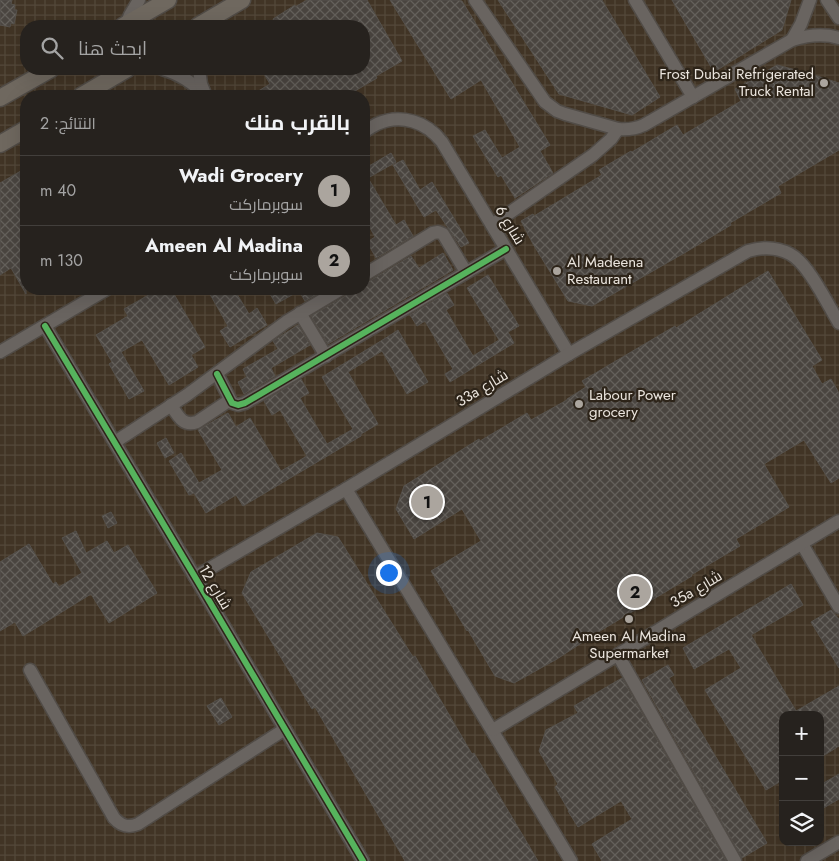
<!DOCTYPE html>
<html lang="ar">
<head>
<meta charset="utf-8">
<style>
  body { margin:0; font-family:Jost,Cairo,sans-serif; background:#322f2b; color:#f1f3f6; direction:rtl }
  .controls { position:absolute; right:15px; bottom:15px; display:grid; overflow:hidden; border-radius:10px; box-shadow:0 5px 20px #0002 }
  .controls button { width:45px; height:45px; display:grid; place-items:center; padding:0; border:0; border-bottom:1px solid #423f3c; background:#26221e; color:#f1f3f6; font:25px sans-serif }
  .you { position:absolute; left:388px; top:572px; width:18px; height:18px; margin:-12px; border:4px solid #fff; border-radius:50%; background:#1a73e8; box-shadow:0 0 0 8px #1a73e833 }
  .badge { display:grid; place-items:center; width:32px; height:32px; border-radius:50%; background:#aba59e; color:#111; font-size:16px; font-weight:700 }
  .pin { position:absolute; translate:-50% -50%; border:2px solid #fff; box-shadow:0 1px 5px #0006 }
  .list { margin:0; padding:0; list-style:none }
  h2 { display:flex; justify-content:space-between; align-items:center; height:65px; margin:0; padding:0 20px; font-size:21px }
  h2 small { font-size:16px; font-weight:400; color:#a4a4a4 }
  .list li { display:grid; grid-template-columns:32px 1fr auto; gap:15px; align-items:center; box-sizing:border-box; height:70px; padding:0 20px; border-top:1px solid #423f3c }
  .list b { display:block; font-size:19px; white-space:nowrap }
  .list p { margin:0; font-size:16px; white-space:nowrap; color:#a4a4a4 }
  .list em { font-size:16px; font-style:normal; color:#a4a4a4 }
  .icon { flex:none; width:28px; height:28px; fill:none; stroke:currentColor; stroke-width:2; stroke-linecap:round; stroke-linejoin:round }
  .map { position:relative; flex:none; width:839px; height:861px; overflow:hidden; direction:ltr }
  .search { position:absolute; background:#26221e; box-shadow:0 5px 20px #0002; left:20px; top:20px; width:350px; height:55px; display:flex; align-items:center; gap:12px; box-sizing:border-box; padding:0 18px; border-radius:20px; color:#a4a4a4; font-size:19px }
  .panel { position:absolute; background:#26221e; box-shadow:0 5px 20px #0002; left:20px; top:90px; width:350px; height:205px; border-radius:20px; direction:rtl }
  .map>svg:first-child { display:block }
  .industrial { fill:url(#industrial-grid); fill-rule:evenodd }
  .building { fill:url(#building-cross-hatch); stroke:#55514c }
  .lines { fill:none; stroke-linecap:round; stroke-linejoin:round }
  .minor-casing { stroke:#514c47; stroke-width:15 }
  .major-casing { stroke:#514c47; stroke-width:19 }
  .minor { stroke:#696460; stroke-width:12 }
  .major { stroke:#6f685f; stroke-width:16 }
  .cycleway-casing { stroke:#2d2419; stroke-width:9 }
  .cycleway { stroke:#56b35d; stroke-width:6 }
  .poi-dot { fill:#aba59e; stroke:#2d2419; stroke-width:2 }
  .labels { text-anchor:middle; stroke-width:4.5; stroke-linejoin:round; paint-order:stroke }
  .poi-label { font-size:15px; fill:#ebe5de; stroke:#2d2419; text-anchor:start }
  .street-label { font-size:15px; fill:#ebe5de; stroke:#2d2419 }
</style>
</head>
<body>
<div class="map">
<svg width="839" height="861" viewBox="0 0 839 861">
  <defs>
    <pattern id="industrial-grid" width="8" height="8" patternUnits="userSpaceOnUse" patternTransform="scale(1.25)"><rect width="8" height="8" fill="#413425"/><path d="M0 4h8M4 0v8" fill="none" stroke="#53483a"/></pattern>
    <pattern id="building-cross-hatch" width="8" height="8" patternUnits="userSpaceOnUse" patternTransform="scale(1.25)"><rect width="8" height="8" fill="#4a4540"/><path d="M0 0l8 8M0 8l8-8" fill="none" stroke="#64605b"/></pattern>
  </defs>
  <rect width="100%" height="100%" fill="#332e28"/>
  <path class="industrial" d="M0 0H839V861H0ZM26 26H364V69H26ZM26 96H364V289H26ZM783 715H820V842H783Z"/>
  <g class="building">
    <polygon points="0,0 12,0 11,4 15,5 14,10 17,10 14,24 11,23 10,27 0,25"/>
    <polygon points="307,0 367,0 402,61 376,76 377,78 355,91 354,90 344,96 250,96 270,84 261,69 364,69 364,26 277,26 273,19 295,5 295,7"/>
    <polygon points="390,0 457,0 462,1 550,145 540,151 553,173 515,198 501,175 498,177 473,136 485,130 502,158 520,147 481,80 451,99"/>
    <polygon points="498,0 602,0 660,97 632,115 559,94"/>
    <polygon points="672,0 791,0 782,30 714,72"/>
    <polygon points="777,65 811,74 839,83 839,150 778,186 781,193 730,223 731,225 686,252 592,306 568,301 533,244 521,221 533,214 534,216 602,175 599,170 631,151 632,152 677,125 683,135 741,101 735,89"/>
    <polygon points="391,153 396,162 368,178 396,225 404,220 413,236 376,258 367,242 375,237 364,217 364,169"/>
    <polygon points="403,160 420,190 432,182 469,243 461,247 436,210 424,217 393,165"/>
    <polygon points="26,168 26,294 11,268 0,275 0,183"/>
    <polygon points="443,253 453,270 328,344 311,316 345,296 348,292 349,289 364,289 364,283 368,282 411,256 419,268"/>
    <polygon points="768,271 822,360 812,366 822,384 831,379 839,393 839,478 831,483 804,440 764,464 789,507 736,539 740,546 691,575 692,576 595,634 557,659 514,683 495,676 468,630 467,631 431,571 481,541 462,509 414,539 396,509 404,486 479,439 480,441 527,413 531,420 567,400 567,399 586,387 582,381 675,326 676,328"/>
    <polygon points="488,275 519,326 508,332 514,343 450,382 445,374 453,369 425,321 417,326 410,315 447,293 454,305 446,310 473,356 499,340 467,288"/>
    <polygon points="159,289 171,289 205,347 191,355 198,367 169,385 142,340 121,352 144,391 129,399 109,364 112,362 96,335 128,316 124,309"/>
    <polygon points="207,289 234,289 249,314 257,308 267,325 230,347 220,331 228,326"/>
    <polygon points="267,289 326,289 305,301 299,291 276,304"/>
    <polygon points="298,325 310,345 271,368 275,376 244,394 238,382 247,377 243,369 278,349 273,341"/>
    <polygon points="398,330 428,382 407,394 382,351 348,372 378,424 361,434 361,436 243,506 236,495 206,513 194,493 189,495 169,461 181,453 199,483 222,470 198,430 228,413 236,427 250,418 281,471 307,456 280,410 272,415 264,401 301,379 309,393 300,398 327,444 353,429 322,377 389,336"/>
    <polygon points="166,438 174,453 165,458 157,443"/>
    <polygon points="111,512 117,523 108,528 102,516"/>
    <polygon points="76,531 86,553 107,541 114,553 128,545 157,593 109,623 91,594 23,636 15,622 0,631 0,562 29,544 53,584 56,582 59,587 82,573 62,538"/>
    <polygon points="317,533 338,537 413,657 415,656 472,754 474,753 538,861 405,861 315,707 312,709 242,593 251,572"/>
    <polygon points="791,584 803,605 751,635 796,711 839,686 839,746 820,758 820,715 783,715 783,780 766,790 705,690 741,668 729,649 694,669 683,648"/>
    <polygon points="831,610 839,619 839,668 811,622"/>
    <polygon points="668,665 674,675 669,678 767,843 742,858 642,680"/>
    <polygon points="622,678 726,861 602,861 592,844 632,819 621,801 578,827 568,811 569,811 555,787 558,784 539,751 546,730 578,713 574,706"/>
    <polygon points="221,698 232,717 219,725 207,706"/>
    <polygon points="839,774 839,799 820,810 820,785"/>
  </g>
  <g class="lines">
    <g class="minor-casing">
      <g id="minor">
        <path d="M475 0 545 102 557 111 565 114 618 129C627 130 635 129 644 125L792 40C808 35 823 33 839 38"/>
        <polyline points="635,0 693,97"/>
        <polyline points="827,0 839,18"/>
        <polyline points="126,25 130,15 139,0"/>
        <polyline points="792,40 801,24 810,0"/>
        <path d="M162 69C180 74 193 82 205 96"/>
        <polyline points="199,69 201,84 205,94"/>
        <path d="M364 132C368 129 373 126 377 124 401 113 427 122 442 142L569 354"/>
        <polyline points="492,225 593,155 611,139 618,129"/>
        <polyline points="364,275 433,233 438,232 443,234 466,272"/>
        <polyline points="300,313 326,356"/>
        <polyline points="45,326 195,577 363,861"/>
        <polyline points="0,352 107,289"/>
        <polyline points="217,374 232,403 238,405 245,403 506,249"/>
        <path d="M171 405C178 416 183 427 197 422L230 400"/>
        <polyline points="115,442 187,395 286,322 341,289"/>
        <polyline points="346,489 571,861"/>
        <polyline points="802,544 839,607"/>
        <path d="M195 577 346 489 569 354 748 251C762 247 777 247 790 254 808 263 828 305 839 323"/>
        <polyline points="618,655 735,861"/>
        <path d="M30 670 114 818C121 826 128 828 138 824L285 729"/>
        <polyline points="493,730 839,521"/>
        <polyline points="807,861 839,842"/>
      </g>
    </g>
    <g class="major-casing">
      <g id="major">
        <polyline points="123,26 168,0"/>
        <polyline points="198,26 242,0"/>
        <polyline points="81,96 127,69"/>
        <polyline points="0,98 51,69"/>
        <polyline points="0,144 26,129"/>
      </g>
    </g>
    <use href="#minor" class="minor"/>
    <use href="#major" class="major"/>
    <g class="cycleway-casing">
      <g id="cycleway">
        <polyline points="45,326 195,577 363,861"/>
        <polyline points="217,374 232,403 238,405 245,403 506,249"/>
      </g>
    </g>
    <use href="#cycleway" class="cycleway"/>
  </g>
  <g class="poi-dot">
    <circle cx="824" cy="83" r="5"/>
    <circle cx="557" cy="271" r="5"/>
    <circle cx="579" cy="404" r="5"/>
    <circle cx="629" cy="619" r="5"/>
  </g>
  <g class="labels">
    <g class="poi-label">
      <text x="814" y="79" text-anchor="end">Frost Dubai Refrigerated<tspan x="814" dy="17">Truck Rental</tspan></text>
      <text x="567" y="267">Al Madeena<tspan x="567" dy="17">Restaurant</tspan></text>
      <text x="589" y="400">Labour Power<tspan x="589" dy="17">grocery</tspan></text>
      <text x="629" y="641" text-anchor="middle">Ameen Al Madina<tspan x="629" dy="17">Supermarket</tspan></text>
    </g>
    <g class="street-label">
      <text transform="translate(510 225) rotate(59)" y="5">شارع 6</text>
      <text transform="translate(482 388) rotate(-31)" y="5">33a شارع</text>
      <text transform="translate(215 587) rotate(59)" y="5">شارع 12</text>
      <text transform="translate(696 589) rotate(-31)" y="5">35a شارع</text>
    </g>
  </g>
</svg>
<div class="controls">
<button>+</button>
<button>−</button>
<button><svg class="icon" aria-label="layers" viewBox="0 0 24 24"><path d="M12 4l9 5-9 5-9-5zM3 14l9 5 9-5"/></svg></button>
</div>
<div class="you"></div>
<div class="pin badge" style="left:427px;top:502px">1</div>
<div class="pin badge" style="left:635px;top:592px">2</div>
<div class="search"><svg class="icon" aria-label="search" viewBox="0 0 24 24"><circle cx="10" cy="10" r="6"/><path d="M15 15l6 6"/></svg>ابحث هنا</div>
<section class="panel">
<h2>بالقرب منك<small>النتائج: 2</small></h2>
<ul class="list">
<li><span class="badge">1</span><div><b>Wadi Grocery</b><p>سوبرماركت</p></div><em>40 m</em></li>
<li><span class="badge">2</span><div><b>Ameen Al Madina</b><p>سوبرماركت</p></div><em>130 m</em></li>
</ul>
</section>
</div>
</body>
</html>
